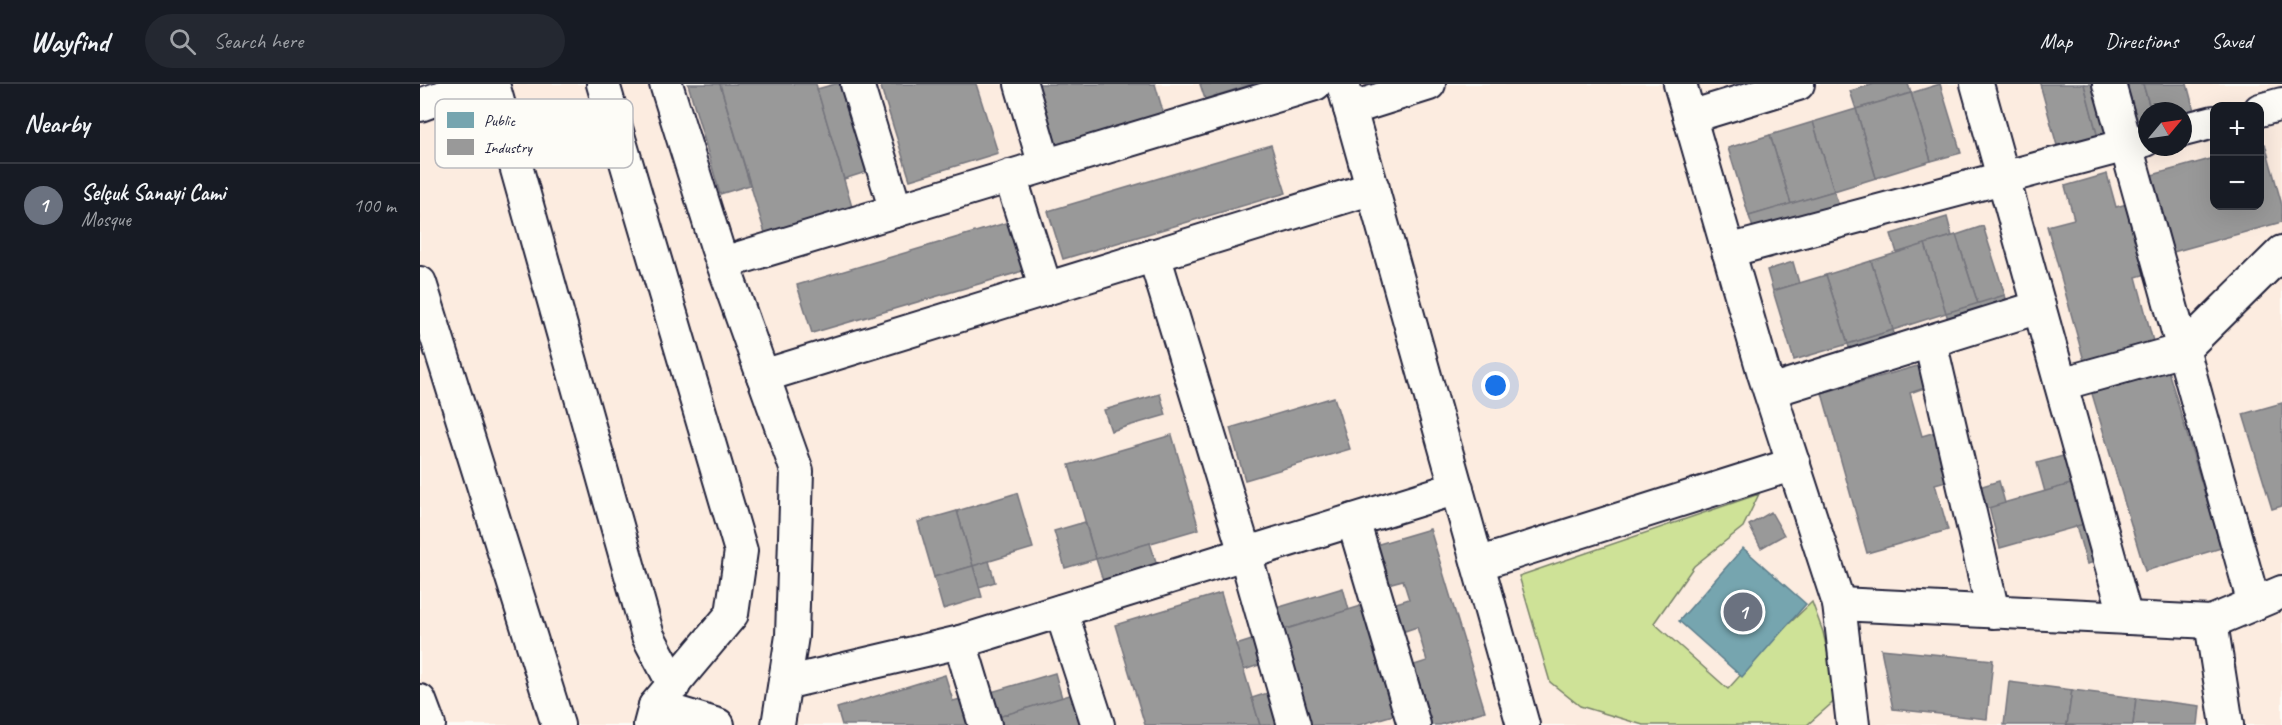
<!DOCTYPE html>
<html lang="en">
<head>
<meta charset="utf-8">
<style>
  body { margin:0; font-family:Caveat,sans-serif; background:#242831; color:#f1f3f6 }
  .controls { position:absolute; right:18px; top:18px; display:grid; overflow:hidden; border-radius:12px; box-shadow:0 6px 24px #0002 }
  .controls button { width:54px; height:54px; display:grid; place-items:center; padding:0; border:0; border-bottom:2px solid #363941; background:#171b24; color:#f1f3f6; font:30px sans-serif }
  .compass { position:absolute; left:1718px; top:18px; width:54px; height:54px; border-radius:50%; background:#171b24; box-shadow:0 6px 24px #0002; rotate:61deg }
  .you { position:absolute; left:1076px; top:302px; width:21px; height:21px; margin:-15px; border:4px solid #fff; border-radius:50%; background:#1a73e8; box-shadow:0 0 0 9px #1a73e833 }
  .badge { display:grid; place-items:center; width:39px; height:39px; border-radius:50%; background:#db2777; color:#fff; font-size:20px; font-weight:700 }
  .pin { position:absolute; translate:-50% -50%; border:3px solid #fff; box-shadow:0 2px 6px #0006 }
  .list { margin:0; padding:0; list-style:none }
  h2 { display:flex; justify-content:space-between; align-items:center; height:78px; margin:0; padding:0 24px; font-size:26px }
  h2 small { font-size:20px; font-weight:400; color:#9ea1a6 }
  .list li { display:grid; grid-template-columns:39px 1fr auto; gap:18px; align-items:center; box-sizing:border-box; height:84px; padding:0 24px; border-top:2px solid #363941 }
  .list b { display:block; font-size:22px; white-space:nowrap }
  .list p { margin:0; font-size:20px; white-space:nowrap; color:#9ea1a6 }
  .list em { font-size:20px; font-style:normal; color:#9ea1a6 }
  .icon { flex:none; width:33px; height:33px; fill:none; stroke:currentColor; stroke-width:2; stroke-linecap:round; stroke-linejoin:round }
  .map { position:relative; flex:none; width:1862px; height:641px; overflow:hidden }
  header { display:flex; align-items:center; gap:36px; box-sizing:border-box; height:84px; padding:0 30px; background:#171b24; border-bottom:2px solid #363941 }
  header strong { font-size:28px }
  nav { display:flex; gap:33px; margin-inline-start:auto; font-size:21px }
  .search { width:420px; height:54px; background:#242831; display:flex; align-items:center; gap:15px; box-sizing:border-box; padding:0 21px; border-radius:33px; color:#9ea1a6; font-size:22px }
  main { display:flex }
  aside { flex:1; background:#171b24 }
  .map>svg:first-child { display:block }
  .built { fill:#fcece0; fill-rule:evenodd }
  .green { fill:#cee297; stroke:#788269; stroke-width:1.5 }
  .public { fill:#76a5af; stroke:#5d7e8c; stroke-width:1.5 }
  .industry { fill:#999; stroke:#75757d; stroke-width:1.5 }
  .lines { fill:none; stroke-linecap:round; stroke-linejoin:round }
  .minor-casing { stroke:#22223b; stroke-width:36 }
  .minor { stroke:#fdfcf7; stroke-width:32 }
  .key { fill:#fdfcf7; stroke:#bbbbbf; stroke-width:1.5 }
  .key-label { font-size:16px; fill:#22223b }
</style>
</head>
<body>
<header>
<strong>Wayfind</strong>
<div class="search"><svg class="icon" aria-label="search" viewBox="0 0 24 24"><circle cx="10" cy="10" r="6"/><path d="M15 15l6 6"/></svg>Search here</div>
<nav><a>Map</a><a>Directions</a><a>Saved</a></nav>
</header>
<main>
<aside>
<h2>Nearby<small></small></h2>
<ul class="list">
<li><span class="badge" style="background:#6b7280">1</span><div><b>Selçuk Sanayi Cami</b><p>Mosque</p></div><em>100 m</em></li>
</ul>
</aside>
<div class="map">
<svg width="1862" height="641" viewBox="0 0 1862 641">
  <rect width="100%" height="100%" fill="#fdfcf7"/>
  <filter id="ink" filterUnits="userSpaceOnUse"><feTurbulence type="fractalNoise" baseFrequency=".0167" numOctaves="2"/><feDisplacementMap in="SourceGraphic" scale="12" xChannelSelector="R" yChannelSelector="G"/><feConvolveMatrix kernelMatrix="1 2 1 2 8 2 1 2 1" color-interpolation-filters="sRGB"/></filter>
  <g filter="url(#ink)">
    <path class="built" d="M0 0H1862V641H0ZM1794 22H1840V122H1794ZM1727 27H1763V63H1727Z"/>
    <polygon class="green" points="1339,410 1323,443 1274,482 1234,539 1308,605 1353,555 1392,518 1403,548 1418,614 1387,641 1223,641 1160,622 1130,598 1099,492"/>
    <polygon class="public" points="1323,464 1386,520 1322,593 1259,537"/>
    <g class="industry">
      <polygon points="268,0 300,0 330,101 300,110"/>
      <polygon points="300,0 396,0 432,123 345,149"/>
      <polygon points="415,0 420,0 446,88 424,95 397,5"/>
      <polygon points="460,0 556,0 578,69 490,96"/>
      <polygon points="618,0 735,0 744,31 637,63"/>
      <polygon points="780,0 833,0 785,15"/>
      <polygon points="1454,0 1488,0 1491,9 1436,25 1430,7"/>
      <polygon points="1520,0 1541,69 1511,77 1491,9"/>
      <polygon points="1620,0 1664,0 1681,65 1641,76"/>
      <polygon points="1664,0 1679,0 1696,61 1681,65"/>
      <polygon points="1707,0 1723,0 1731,27 1727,27 1727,52 1722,54"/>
      <polygon points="1723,0 1767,0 1777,38 1763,42 1763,27 1731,27"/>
      <polygon points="1491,9 1511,77 1456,94 1436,25"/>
      <polygon points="1436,25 1456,94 1414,107 1393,38"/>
      <polygon points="1393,38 1414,107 1371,120 1350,51"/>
      <polygon points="1350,51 1371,120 1329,132 1308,64"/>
      <polygon points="1845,60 1862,121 1862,138 1753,168 1732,91 1794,74 1794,122 1840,122 1840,62"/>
      <polygon points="851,61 866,109 643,175 628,127"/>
      <polygon points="1687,90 1696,123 1714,118 1733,188 1716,193 1735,265 1666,284 1627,142 1654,135 1645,102"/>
      <polygon points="1414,107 1421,128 1336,153 1329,132"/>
      <polygon points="1527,133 1532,152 1477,169 1471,150"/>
      <polygon points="599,135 613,184 392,249 377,201"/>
      <polygon points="1563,142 1585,211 1558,220 1536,151"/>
      <polygon points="1536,151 1558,220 1526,229 1505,160"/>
      <polygon points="1505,160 1526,229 1473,246 1451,177"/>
      <polygon points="1451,177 1473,246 1428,260 1406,191"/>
      <polygon points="1373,178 1379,199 1353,207 1347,186"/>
      <polygon points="1406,191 1428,260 1374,276 1353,207"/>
      <polygon points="1585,211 1590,230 1532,248 1526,229"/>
      <polygon points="1473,246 1477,259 1432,273 1428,260"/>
      <polygon points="1746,280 1801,464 1725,487 1670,303"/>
      <polygon points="1501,281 1507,303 1490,309 1502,352 1519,347 1533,395 1515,400 1528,446 1447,469 1402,309"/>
      <polygon points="740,310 746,331 691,347 684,326"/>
      <polygon points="914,313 930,365 825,396 810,344"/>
      <polygon points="1862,319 1862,422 1852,425 1823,330"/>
      <polygon points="752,351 779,445 676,475 649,381"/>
      <polygon points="1658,368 1665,396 1625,408 1617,379"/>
      <polygon points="1665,396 1677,437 1580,464 1569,423"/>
      <polygon points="1579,397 1585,419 1565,425 1559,403"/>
      <polygon points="597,409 613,464 553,482 537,427"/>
      <polygon points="537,427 553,482 514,493 498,438"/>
      <polygon points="1351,428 1364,451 1341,464 1329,441"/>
      <polygon points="1677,437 1687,475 1667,480 1656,442"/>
      <polygon points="665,438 676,475 645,484 634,447"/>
      <polygon points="1010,445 1065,627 1020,641 1006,641 988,583 1007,577 997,543 979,549 970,521 989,515 983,496 964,501 952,462"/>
      <polygon points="730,459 738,484 684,500 676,475"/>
      <polygon points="569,477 575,498 559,503 553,482"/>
      <polygon points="553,482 562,513 523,525 514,493"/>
      <polygon points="923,504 929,526 860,547 853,525"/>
      <polygon points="801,509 840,641 725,641 695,541"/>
      <polygon points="954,518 987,627 939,641 888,641 860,547"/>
      <polygon points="835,555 842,580 824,586 816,561"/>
      <polygon points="1461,565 1573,576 1567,635 1473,625"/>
      <polygon points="635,589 642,614 575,634 568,609"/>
      <polygon points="525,591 533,617 552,612 561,641 422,641 417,624"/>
      <polygon points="1589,598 1652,606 1647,641 1584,641"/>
      <polygon points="666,606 677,641 577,641 575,634"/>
      <polygon points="1652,606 1716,614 1713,641 1647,641"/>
      <polygon points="854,607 864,641 840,641 832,614"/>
      <polygon points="1716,614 1780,622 1778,641 1713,641"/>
    </g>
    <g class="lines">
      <g class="minor-casing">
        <g id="minor">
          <polyline points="73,0 228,552 254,601"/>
          <polyline points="183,0 321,467 312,530 235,622 230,641"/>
          <polyline points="246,0 297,163 377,387 372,552 358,641"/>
          <polyline points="437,0 476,127"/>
          <polyline points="601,0 625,82"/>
          <polyline points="923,0 1103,641"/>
          <polyline points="1260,0 1344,290 1419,520 1433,641"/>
          <polyline points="1557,0 1706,534"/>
          <polyline points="1689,0 1834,520"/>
          <polyline points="0,21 58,0"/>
          <polyline points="930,25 1009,0"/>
          <polyline points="1840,26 1862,20"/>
          <polyline points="1270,33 1378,0"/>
          <polyline points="1763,46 1794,38"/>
          <polyline points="590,92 626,205"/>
          <polyline points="1308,167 1725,56"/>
          <polyline points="734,171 825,469 874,641"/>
          <polyline points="303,179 895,0"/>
          <polyline points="0,199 138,641"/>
          <polyline points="1510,257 1573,528"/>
          <polyline points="343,292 953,104"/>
          <polyline points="1641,300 1763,266 1862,168"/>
          <polyline points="1350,307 1619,223"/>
          <polyline points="933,436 994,641"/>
          <polyline points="1058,480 1374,380"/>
          <polyline points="1419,520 1791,538 1862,508"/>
          <polyline points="641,527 678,641"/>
          <polyline points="1791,538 1807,641"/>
          <polyline points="540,558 565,641"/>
          <polyline points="365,599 540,558 1037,404"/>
          <polyline points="0,617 9,641"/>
          <polyline points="235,622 298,641"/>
        </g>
      </g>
      <use href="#minor" class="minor"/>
    </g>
  </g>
  <rect x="15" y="15" width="198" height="69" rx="9" class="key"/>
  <rect x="27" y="28" width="27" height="16" fill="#76a5af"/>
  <rect x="27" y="55" width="27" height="16" fill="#999"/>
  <g class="key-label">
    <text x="64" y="42">Public</text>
    <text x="64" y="69">Industry</text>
  </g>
</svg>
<div class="controls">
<button>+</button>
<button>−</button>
</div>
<svg class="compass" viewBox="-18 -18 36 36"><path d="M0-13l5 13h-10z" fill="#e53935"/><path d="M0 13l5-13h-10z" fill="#9ea1a6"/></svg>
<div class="you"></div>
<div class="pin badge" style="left:1323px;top:528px;background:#6b7280">1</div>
</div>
</main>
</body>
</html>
